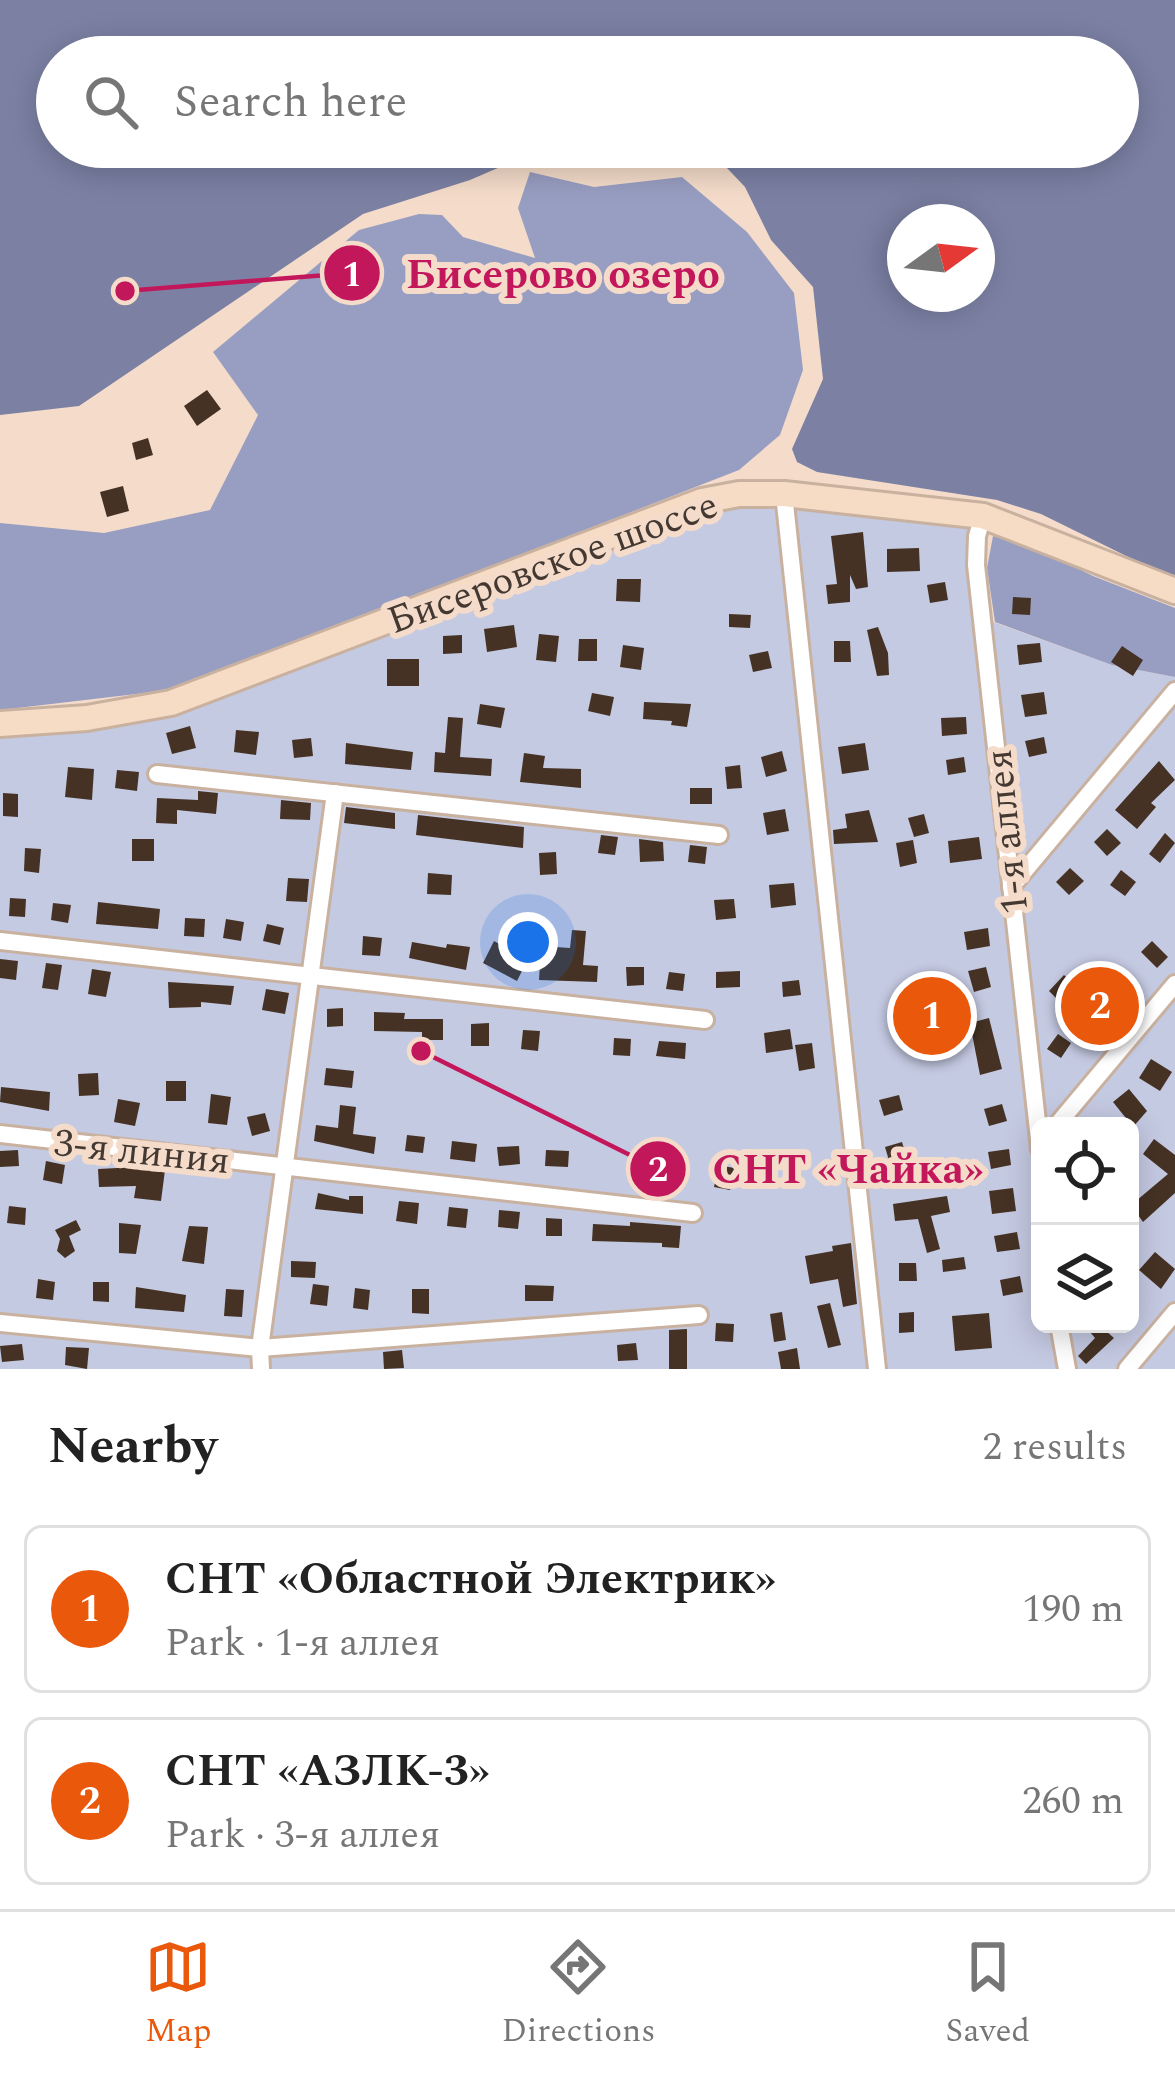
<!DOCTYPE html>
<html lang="en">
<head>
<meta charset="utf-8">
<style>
  body { margin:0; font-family:Spectral,serif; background:#f2f2f2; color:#222 }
  .controls { position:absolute; right:36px; bottom:36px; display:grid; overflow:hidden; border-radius:18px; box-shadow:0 6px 30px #0003 }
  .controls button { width:108px; height:108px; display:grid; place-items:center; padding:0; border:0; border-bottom:3px solid #e0e0e0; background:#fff; color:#222; font:60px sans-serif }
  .compass { position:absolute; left:887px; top:204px; width:108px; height:108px; border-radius:50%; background:#fff; box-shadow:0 6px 30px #0003; rotate:75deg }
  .you { position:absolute; left:528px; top:942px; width:42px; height:42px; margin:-30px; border:9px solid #fff; border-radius:50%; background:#1a73e8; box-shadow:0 0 0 18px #1a73e833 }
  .badge { display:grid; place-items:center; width:78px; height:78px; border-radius:50%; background:#ea580c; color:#fff; font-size:39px; font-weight:700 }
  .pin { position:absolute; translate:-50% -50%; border:6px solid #fff; box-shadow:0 3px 12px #0006 }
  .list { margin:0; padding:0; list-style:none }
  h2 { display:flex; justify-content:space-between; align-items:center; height:156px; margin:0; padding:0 48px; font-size:51px }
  h2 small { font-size:39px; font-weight:400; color:#767676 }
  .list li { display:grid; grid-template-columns:78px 1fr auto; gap:36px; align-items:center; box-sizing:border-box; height:168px; margin:0 24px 24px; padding:0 24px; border:3px solid #e0e0e0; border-radius:18px }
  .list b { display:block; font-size:45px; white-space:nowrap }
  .list p { margin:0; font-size:39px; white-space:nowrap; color:#767676 }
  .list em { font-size:39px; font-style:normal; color:#767676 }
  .icon { flex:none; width:66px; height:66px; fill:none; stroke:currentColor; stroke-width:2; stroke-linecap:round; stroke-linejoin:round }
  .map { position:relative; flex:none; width:1175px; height:1369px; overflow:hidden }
  .search { position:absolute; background:#fff; box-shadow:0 6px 30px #0003; left:36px; right:36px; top:36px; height:132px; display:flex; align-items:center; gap:30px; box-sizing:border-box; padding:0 42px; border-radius:66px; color:#767676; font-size:45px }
  .sheet { height:540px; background:#fff }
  nav { display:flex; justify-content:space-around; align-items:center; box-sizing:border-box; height:168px; border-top:3px solid #e0e0e0; background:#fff; font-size:33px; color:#767676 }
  nav a { display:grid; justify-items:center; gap:6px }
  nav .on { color:#ea580c }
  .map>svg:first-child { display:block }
  .green { fill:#c5cae3; fill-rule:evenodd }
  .forest { fill:#989ec2 }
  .water { fill:#7c81a4; fill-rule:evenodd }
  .building { fill:#453224 }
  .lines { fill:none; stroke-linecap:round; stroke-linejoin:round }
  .street-casing { stroke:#c9b1a0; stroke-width:22 }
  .secondary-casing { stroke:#c9b1a0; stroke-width:30 }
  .street { stroke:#fff; stroke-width:16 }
  .secondary { stroke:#f6dbc5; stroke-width:24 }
  .labels { text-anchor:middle; stroke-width:12; stroke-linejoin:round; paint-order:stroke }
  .street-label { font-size:39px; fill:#433932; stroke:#f5dcca }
  .leader { fill:none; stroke:#c2185b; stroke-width:4.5 }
  .callout-dot { fill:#c2185b; stroke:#f5dcca; stroke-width:4.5 }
  .mark-label { font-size:36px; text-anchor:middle; font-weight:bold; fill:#fff }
  .callout-label { font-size:42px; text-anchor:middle; font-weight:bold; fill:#c2185b; stroke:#f5dcca; stroke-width:12; stroke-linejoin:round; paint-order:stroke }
</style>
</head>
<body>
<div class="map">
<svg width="1175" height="1369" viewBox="0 0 1175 1369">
  <rect width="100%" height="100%" fill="#f5dcca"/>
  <path class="green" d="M760 504 980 526 982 618 1112 665 1175 677V1369H0V734L88 728 705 512ZM1040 1126H1130V1324H1040Z"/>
  <g class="forest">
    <polygon points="530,172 594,187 682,177 747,232 794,293 803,370 780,435 739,470 179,689 0,710 0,523 104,533 210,510 258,415 213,352 359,230 419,214 442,215 463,237 535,258 518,208"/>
    <polygon points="993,536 1024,542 1093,576 1175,608 1175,677 1112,665 995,622 987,568"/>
  </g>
  <path class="water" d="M0 0H1175V580L1041 514 997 500 817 472 797 462 792 449 823 379 813 287 771 240 745 187 707 147H1118V57H57V147H627L613 157 540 150 470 180 363 214 79 406 0 415ZM905 222H977V294H905Z"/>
  <g class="building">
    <polygon points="207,390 221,409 197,426 184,406"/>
    <polygon points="148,438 153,455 136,460 132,443"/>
    <polygon points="123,486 129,511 107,517 100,492"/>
    <polygon points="863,532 868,587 856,589 850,575 850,602 828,604 826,585 837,584 831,536"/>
    <polygon points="919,548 920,571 887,572 887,549"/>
    <polygon points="617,579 641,579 640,602 616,601"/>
    <polygon points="945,582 948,600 930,603 927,585"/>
    <polygon points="1013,597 1031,598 1030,615 1012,614"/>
    <polygon points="729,614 751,615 750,628 729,627"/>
    <polygon points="514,625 517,647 487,652 484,629"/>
    <polygon points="878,627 888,653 889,675 877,676 867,630"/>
    <polygon points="539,634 559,636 556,662 536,660"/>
    <polygon points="462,635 462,653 443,654 443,636"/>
    <polygon points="579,639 597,639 597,661 578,661"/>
    <polygon points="834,641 850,641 851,662 834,662"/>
    <polygon points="1040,643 1042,662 1019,665 1017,645"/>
    <polygon points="623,645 644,648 641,670 620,667"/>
    <polygon points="1122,646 1143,660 1133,676 1111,662"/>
    <polygon points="768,651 772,668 753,672 749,655"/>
    <rect x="387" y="659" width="32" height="27"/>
    <polygon points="1044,692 1047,714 1025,717 1021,695"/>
    <polygon points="592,693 614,697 610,716 588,711"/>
    <polygon points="644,702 691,704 687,727 671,725 672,721 643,719"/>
    <polygon points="480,704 505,708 501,728 477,724"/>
    <polygon points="448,717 463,718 460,757 492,759 491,776 434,772 435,752 445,753"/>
    <polygon points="966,717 967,734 942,736 941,718"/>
    <polygon points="190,726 196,748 172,754 166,733"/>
    <polygon points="236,730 259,732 256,755 234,752"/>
    <polygon points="1044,737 1047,753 1029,757 1025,741"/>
    <polygon points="311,738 313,756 294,758 292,740"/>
    <polygon points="346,743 413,752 411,770 345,764"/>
    <polygon points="865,743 869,770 842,774 838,747"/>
    <polygon points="782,751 787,771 766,777 761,757"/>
    <polygon points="524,753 545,756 543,768 581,769 581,788 520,782"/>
    <polygon points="964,757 966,772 948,775 946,760"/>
    <polygon points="1159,761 1175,780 1151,803 1156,807 1137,829 1115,810"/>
    <polygon points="740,765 742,788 727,789 725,767"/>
    <polygon points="68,767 94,769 92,800 65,797"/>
    <polygon points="117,770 139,772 137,791 115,788"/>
    <rect x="690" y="788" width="22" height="16"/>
    <polygon points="198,791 218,793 216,814 177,810 177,824 156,823 157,798 198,800"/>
    <polygon points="3,793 18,794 18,817 3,816"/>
    <polygon points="281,800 311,803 310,820 280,819"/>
    <polygon points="346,807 395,813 395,829 344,823"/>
    <polygon points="785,809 789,831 767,835 763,813"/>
    <polygon points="869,810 878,842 834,844 833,830 847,828 845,814"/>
    <polygon points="924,814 929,833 914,837 908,818"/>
    <polygon points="418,815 524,827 523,848 416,835"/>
    <polygon points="1107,829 1121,843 1107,856 1094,842"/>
    <polygon points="1165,833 1175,843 1160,863 1149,854"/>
    <polygon points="601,835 618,837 615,855 598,853"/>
    <polygon points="979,837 982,859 950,863 948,841"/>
    <rect x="132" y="839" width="22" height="22"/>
    <polygon points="639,839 663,842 664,861 640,862"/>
    <polygon points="913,840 917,863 900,867 896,843"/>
    <polygon points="690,845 707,847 705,864 688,862"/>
    <polygon points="25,848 41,849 39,873 24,871"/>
    <polygon points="556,852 557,874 540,875 539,853"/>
    <polygon points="1070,868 1084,881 1069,895 1056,882"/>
    <polygon points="1121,870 1136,882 1125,896 1110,885"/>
    <polygon points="428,873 452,875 451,895 427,894"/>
    <polygon points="288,878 309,879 307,902 286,901"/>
    <polygon points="794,883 796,905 771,908 769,885"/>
    <polygon points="10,898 26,899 25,917 9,916"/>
    <polygon points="734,899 736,918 716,920 714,900"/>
    <polygon points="98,902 160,909 158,929 96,924"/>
    <polygon points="53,903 71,905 68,923 51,920"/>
    <polygon points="185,918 205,919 204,937 184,936"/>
    <polygon points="226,919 244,922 241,941 223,938"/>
    <polygon points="267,924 284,928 280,945 263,941"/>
    <polygon points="988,928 990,946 967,950 964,932"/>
    <polygon points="572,930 586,931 583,965 598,966 597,982 539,980 541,946 570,948"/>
    <polygon points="363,936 382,938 380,956 362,955"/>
    <polygon points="494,941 528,959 517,981 483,963"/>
    <polygon points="1152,941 1168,957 1157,968 1141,952"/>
    <polygon points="412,942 446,948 447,944 470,947 466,970 409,958"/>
    <polygon points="0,959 18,961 16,980 0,978"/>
    <polygon points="46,963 62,965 58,990 42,988"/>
    <polygon points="626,967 644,967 644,985 627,986"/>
    <polygon points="986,967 991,987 974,992 968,971"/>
    <polygon points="92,969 111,972 106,997 88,994"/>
    <polygon points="740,971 740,987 716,988 716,972"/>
    <polygon points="669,972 685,974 683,991 666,989"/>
    <polygon points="1064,975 1077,987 1062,1004 1049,991"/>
    <polygon points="1120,976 1135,990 1124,1001 1110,988"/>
    <polygon points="799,980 801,995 783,997 782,982"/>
    <polygon points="168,982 234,986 231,1005 201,1002 201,1007 169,1008"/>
    <polygon points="266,989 289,993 285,1014 262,1010"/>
    <polygon points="343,1008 343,1026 327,1027 327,1009"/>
    <polygon points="374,1012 405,1013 404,1019 443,1019 443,1040 422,1040 422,1032 374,1031"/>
    <polygon points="989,1018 1002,1069 980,1075 970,1023"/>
    <polygon points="489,1023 489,1046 471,1046 471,1024"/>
    <polygon points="790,1029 793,1049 766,1053 764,1033"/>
    <polygon points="523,1030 540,1031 538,1051 521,1049"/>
    <polygon points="1058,1034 1071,1043 1061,1058 1047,1049"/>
    <polygon points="614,1038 631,1039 630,1056 613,1055"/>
    <polygon points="659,1041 686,1043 685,1059 656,1056"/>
    <polygon points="812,1043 815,1068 799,1071 795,1045"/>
    <polygon points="1151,1059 1172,1072 1160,1091 1139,1078"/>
    <polygon points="326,1068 354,1071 352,1088 324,1085"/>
    <polygon points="98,1073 99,1095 79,1096 78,1074"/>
    <rect x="166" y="1081" width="20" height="20"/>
    <polygon points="1,1087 50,1092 49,1111 0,1102"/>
    <polygon points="1129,1089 1147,1111 1133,1127 1113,1102"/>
    <polygon points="211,1094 231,1097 227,1125 208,1123"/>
    <polygon points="899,1095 903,1110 884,1116 879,1100"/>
    <polygon points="118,1099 140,1103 135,1126 114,1122"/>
    <polygon points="1002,1104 1007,1121 989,1126 984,1109"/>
    <polygon points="340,1105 356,1107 353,1134 376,1137 374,1154 314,1141 316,1125 338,1128"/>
    <polygon points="265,1113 270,1131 252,1136 247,1117"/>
    <polygon points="407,1135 425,1137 423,1153 405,1151"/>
    <polygon points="1154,1139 1175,1155 1175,1193 1143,1222 1138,1215 1130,1222 1130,1206 1168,1174 1143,1154"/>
    <polygon points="452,1141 477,1144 475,1162 450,1159"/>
    <polygon points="902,1142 907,1159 890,1164 885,1147"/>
    <polygon points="519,1146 520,1164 499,1166 497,1147"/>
    <polygon points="1009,1149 1011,1165 991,1169 988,1152"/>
    <polygon points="18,1150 19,1166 0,1167 0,1151"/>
    <polygon points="546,1150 569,1151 568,1167 545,1166"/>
    <polygon points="46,1161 65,1165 62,1184 43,1180"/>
    <polygon points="719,1165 734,1168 730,1190 714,1187"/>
    <polygon points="137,1167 165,1170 161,1201 134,1198 136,1186 99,1187 98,1169"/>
    <polygon points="1013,1188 1016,1211 992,1214 989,1191"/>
    <polygon points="318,1193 349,1200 349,1196 363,1196 363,1214 315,1209"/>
    <polygon points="947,1196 950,1212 931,1216 940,1249 927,1253 918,1219 895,1221 893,1204"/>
    <polygon points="399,1201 419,1203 417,1224 396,1221"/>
    <polygon points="9,1206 26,1208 25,1225 7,1223"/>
    <polygon points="449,1207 468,1209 466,1228 447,1226"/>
    <polygon points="499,1210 520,1212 518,1229 498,1227"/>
    <polygon points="546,1218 562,1219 562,1236 546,1236"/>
    <polygon points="76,1220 81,1230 69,1236 75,1251 65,1258 57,1251 60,1239 55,1230"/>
    <polygon points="630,1222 681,1226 679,1248 662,1247 662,1243 592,1241 593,1224 630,1226"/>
    <polygon points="119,1223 141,1225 136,1254 119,1253"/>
    <polygon points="189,1226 208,1227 204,1264 182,1261"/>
    <polygon points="1017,1232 1020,1249 997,1252 994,1236"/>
    <polygon points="851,1243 857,1304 843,1307 838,1279 810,1284 805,1256 833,1251 832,1246"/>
    <polygon points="1155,1252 1175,1269 1161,1289 1139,1270"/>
    <polygon points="964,1257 966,1269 943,1272 942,1260"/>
    <polygon points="291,1261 316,1262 315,1278 291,1277"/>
    <polygon points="899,1263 916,1263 917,1281 899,1281"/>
    <polygon points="1020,1276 1023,1292 1003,1296 1000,1280"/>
    <polygon points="38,1279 55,1282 53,1300 36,1298"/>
    <polygon points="93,1282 109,1282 109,1302 93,1301"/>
    <polygon points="313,1284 329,1286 327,1306 310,1304"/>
    <polygon points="525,1285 554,1286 553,1301 525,1301"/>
    <polygon points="136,1287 186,1295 184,1312 135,1308"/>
    <polygon points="355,1288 370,1290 368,1310 353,1308"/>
    <polygon points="226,1289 244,1290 242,1317 224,1316"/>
    <polygon points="412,1289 429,1289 429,1314 412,1313"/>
    <polygon points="830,1303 841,1345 828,1348 817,1306"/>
    <polygon points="782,1312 786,1340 774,1342 770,1314"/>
    <polygon points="914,1312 914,1332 899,1333 899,1313"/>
    <polygon points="989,1313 992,1348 955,1351 952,1316"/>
    <polygon points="716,1323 734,1324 733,1342 715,1341"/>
    <polygon points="1098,1324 1114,1338 1086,1364 1078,1356 1095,1338 1090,1332"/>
    <polygon points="687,1329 687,1369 669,1369 669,1330"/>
    <polygon points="636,1343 638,1360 618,1361 617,1345"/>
    <polygon points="22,1344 24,1360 2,1362 0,1346"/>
    <polygon points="66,1347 89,1348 87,1369 65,1365"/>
    <polygon points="797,1348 800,1369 781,1369 778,1352"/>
    <polygon points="402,1350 404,1368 384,1369 383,1352"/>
  </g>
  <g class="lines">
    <g class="street-casing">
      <g id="street">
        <polyline points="784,494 877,1369"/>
        <polyline points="983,516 977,536 976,565 1040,1149"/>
        <polyline points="157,774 719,835"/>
        <polyline points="1011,887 1175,691"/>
        <polyline points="0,941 705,1020"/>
        <polyline points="1056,1126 1175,984"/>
        <polyline points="0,1134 693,1213"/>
        <polyline points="0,1323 260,1348 699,1315"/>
        <polyline points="1059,1324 1067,1369"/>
        <polyline points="261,1369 260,1348 335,793"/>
        <polyline points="1127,1369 1175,1312"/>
      </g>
    </g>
    <g class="secondary-casing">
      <polyline id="secondary" points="0,724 87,718 171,703 702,501 739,494 784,494 983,516 1175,591"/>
    </g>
    <use href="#street" class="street"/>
    <use href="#secondary" class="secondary"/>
  </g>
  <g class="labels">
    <g class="street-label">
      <text transform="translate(552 561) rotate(-20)" y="14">Бисеровское шоссе</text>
      <text transform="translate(1005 832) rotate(-96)" y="14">1-я аллея</text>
      <text transform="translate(142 1150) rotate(6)" y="14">3-я линия</text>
    </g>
  </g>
  <path class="leader" d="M125 291L352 273M421 1051L658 1169"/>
  <g class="callout-dot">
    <circle cx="125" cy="291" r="12"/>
    <circle cx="421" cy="1051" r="12"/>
    <circle cx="352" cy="273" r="30"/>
    <circle cx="658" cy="1169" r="30"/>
  </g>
  <g class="mark-label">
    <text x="352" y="286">1</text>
    <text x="658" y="1181">2</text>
  </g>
  <g class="callout-label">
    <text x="563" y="288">Бисерово озеро</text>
    <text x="848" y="1183">СНТ «Чайка»</text>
  </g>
</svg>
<div class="controls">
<button><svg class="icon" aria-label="locate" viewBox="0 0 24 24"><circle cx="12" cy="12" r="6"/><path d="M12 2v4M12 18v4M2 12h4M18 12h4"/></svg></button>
<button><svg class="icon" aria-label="layers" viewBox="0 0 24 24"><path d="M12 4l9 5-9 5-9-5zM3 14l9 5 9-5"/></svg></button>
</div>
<svg class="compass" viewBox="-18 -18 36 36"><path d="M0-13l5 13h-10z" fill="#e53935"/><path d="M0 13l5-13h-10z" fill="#767676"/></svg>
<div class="you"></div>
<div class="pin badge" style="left:932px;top:1016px">1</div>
<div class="pin badge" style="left:1100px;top:1006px">2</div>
<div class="search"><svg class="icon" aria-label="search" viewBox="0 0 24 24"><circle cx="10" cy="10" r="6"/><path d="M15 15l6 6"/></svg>Search here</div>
</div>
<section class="sheet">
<h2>Nearby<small>2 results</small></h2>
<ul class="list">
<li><span class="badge">1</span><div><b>СНТ «Областной Электрик»</b><p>Park · 1-я аллея</p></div><em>190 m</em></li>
<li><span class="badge">2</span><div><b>СНТ «АЗЛК-3»</b><p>Park · 3-я аллея</p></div><em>260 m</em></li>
</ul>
</section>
<nav>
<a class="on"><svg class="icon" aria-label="map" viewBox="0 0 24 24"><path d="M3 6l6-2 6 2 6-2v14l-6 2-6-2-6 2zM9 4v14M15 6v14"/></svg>Map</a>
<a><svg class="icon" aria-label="directions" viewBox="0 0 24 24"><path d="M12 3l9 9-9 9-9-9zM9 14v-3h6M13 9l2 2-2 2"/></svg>Directions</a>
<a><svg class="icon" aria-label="saved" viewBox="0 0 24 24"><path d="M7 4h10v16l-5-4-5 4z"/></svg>Saved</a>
</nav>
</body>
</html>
